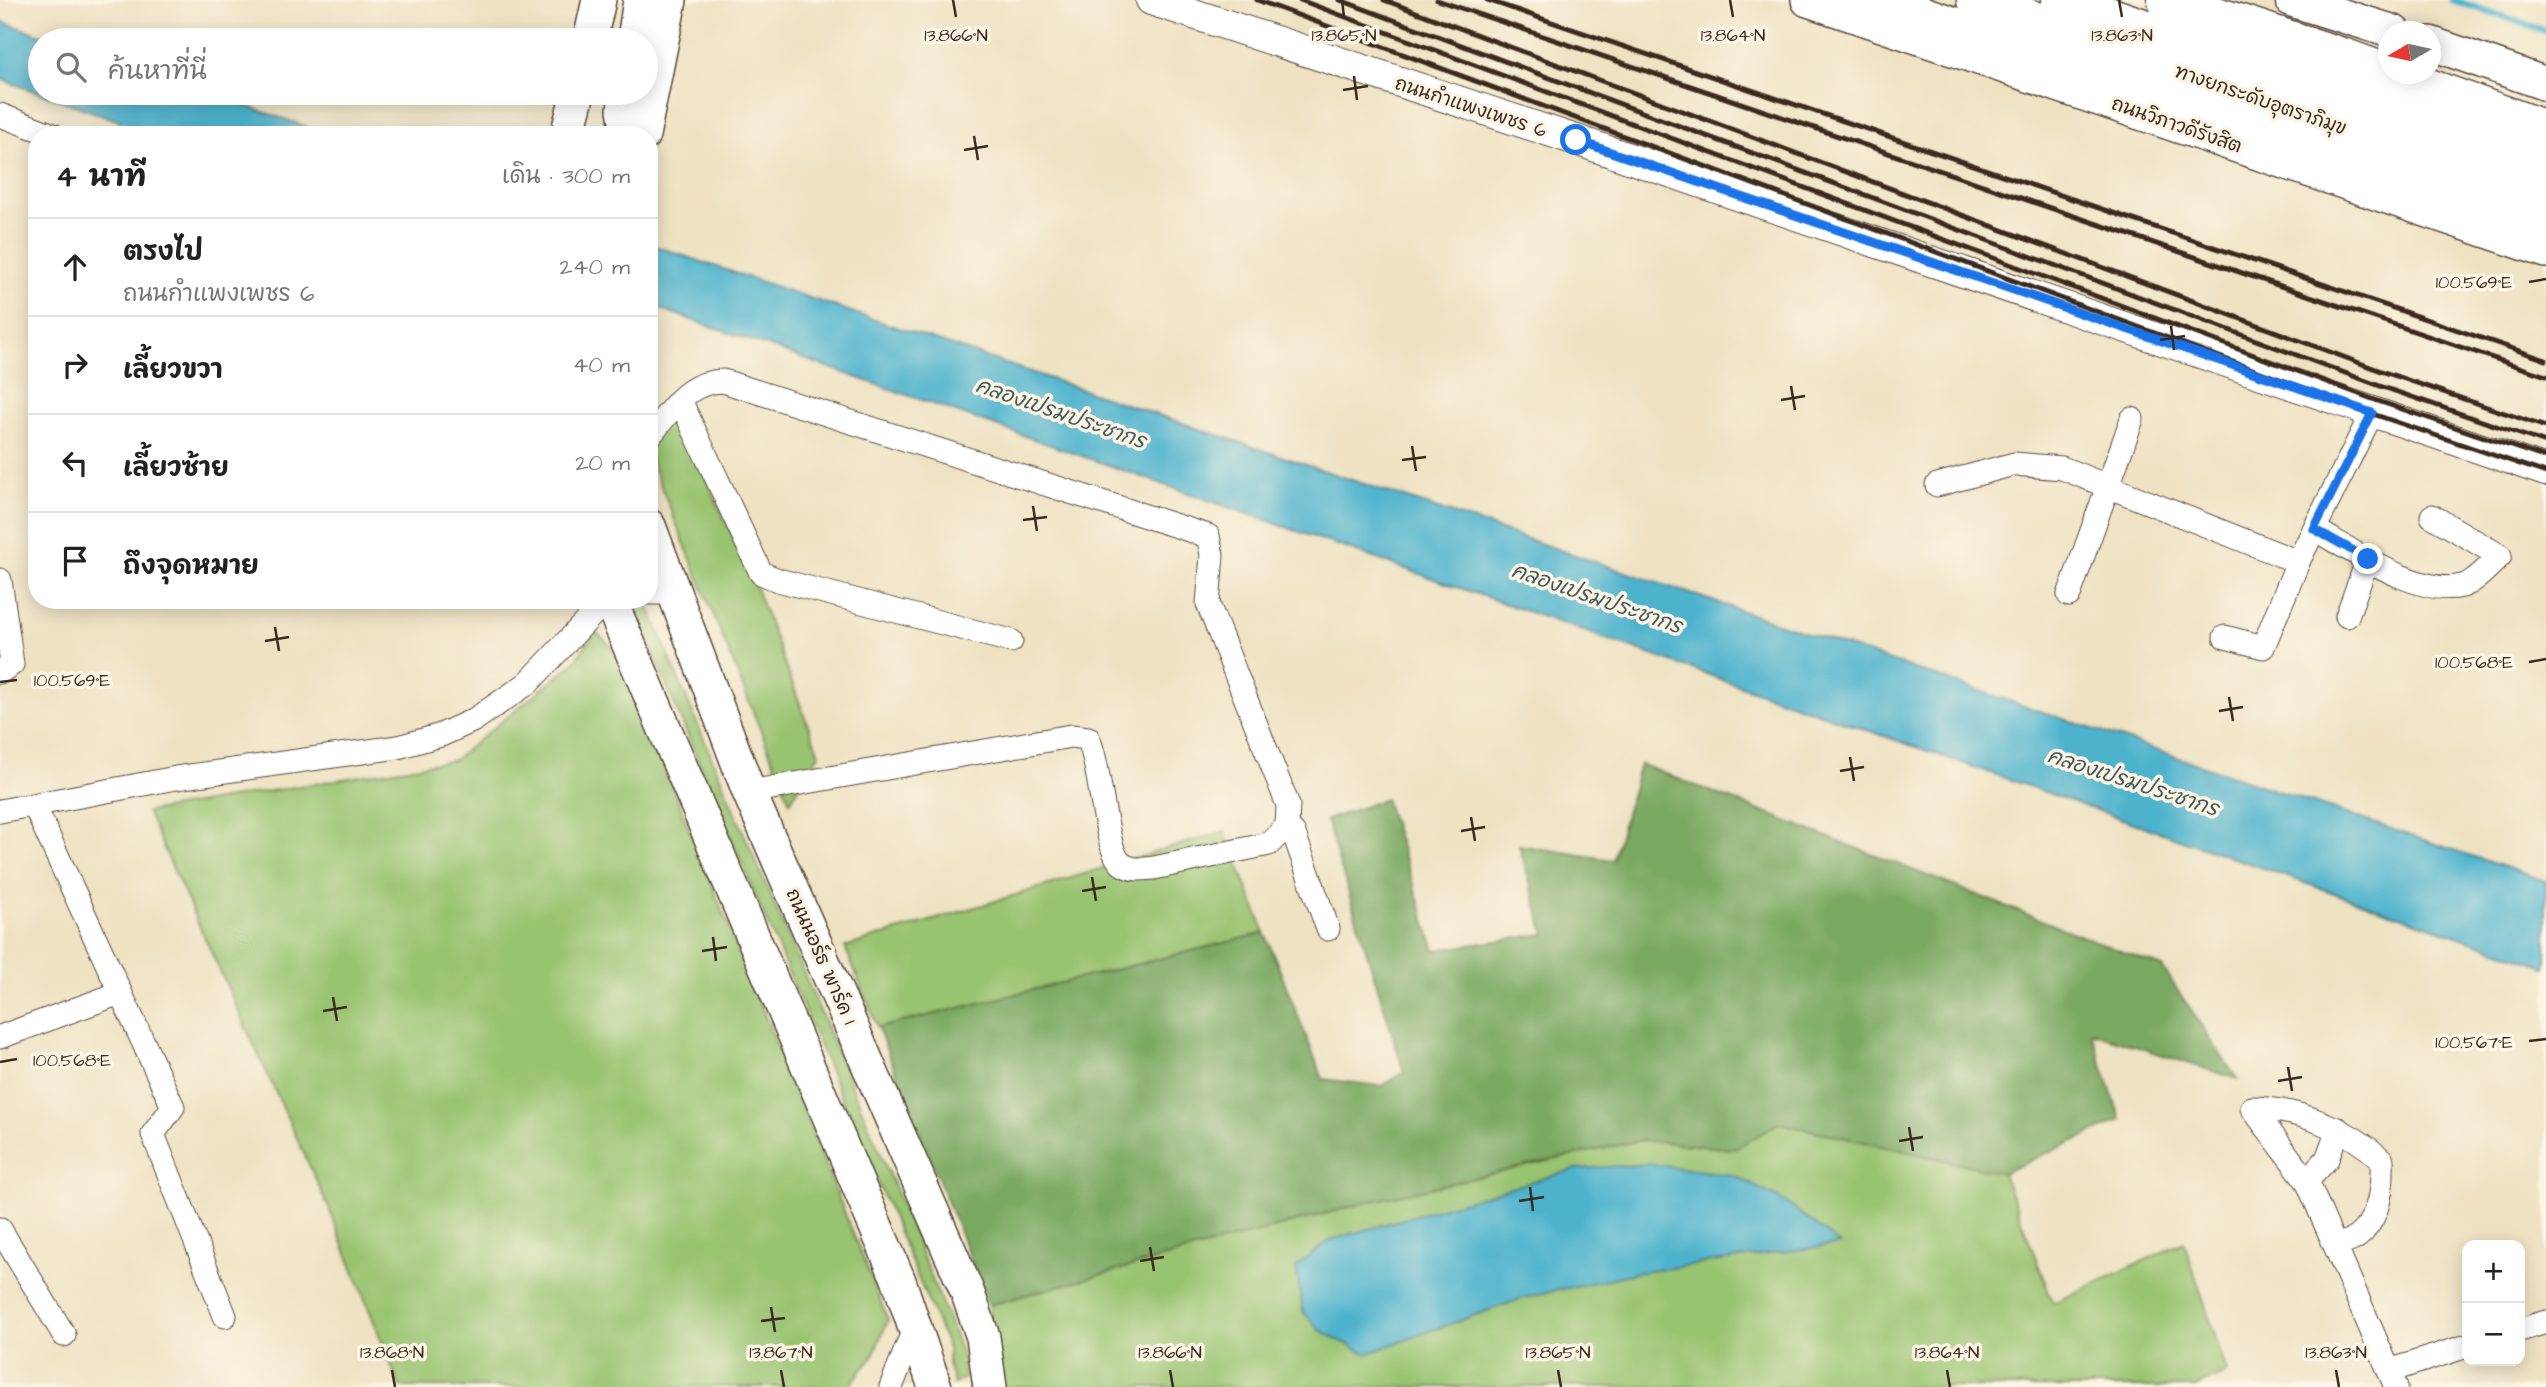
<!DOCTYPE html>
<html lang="th">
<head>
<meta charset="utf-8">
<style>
  body { margin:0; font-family:"Architects Daughter","Playpen Sans Thai",sans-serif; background:#f6f6f6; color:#222 }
  .controls { position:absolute; right:21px; bottom:21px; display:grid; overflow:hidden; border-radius:14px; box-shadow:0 4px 18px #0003 }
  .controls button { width:63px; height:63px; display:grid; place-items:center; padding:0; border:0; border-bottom:2px solid #e0e0e0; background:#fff; color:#222; font:35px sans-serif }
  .compass { position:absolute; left:2378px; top:21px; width:63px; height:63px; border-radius:50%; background:#fff; box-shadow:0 4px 18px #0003; rotate:261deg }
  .stop { position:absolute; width:21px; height:21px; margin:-16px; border:5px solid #1a73e8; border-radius:50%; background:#fff }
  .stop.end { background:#1a73e8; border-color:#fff; box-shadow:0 2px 7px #0008 }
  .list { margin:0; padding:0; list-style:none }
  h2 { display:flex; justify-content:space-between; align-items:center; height:91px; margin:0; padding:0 28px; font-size:30px }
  h2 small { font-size:23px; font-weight:400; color:#767676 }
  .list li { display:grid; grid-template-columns:46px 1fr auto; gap:21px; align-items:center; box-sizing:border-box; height:98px; padding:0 28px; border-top:2px solid #e0e0e0 }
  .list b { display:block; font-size:26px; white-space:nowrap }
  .list p { margin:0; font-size:23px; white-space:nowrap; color:#767676 }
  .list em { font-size:23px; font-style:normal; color:#767676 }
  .icon { flex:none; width:38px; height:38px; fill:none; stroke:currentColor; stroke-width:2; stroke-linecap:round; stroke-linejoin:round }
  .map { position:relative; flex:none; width:2546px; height:1387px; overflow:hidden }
  .search { position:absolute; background:#fff; box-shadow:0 4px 18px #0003; left:28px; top:28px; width:630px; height:77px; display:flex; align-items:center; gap:18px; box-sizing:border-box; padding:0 24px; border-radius:38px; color:#767676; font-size:26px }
  .panel { position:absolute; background:#fff; box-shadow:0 4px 18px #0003; left:28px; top:126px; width:630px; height:483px; border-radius:28px }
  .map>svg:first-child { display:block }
  .green { fill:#98c370; stroke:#6a7647; stroke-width:2 }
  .forest { fill:#7aa962; stroke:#5a6a40; stroke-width:2 }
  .water { fill:#4eb3cd; stroke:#446e76; stroke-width:2 }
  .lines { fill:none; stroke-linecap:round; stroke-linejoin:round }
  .stream { stroke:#4eb3cd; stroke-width:7 }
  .minor-casing { stroke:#564637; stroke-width:25 }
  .tertiary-casing { stroke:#564637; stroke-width:32 }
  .secondary-casing { stroke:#564637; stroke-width:36 }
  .trunk-casing { stroke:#564637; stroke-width:41 }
  .motorway-casing { stroke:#564637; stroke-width:41 }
  .minor { stroke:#fff; stroke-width:23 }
  .tertiary { stroke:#fff; stroke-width:30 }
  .secondary { stroke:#fff; stroke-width:33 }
  .trunk { stroke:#fff; stroke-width:38 }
  .motorway { stroke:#fff; stroke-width:38 }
  .rail { stroke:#3b2a1e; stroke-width:5 }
  .route { stroke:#1a73e8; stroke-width:9 }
  .ticks { fill:none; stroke:#3b2a1e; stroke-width:2.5 }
  .labels { text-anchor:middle; stroke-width:7; stroke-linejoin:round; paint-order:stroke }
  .street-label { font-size:19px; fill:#3b2a1e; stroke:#fcf5e5 }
  .water-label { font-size:21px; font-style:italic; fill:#425a5b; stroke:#fcf5e5 }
  .ticks-label { font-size:18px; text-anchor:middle; fill:#3b2a1e; stroke:#fcf5e5; stroke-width:7; stroke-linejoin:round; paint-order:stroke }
</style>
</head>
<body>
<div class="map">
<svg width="2546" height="1387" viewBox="0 0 2546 1387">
  <rect width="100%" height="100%" fill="#fcf5e5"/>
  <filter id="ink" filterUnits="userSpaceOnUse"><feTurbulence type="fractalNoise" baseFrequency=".0143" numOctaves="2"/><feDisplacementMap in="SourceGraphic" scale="14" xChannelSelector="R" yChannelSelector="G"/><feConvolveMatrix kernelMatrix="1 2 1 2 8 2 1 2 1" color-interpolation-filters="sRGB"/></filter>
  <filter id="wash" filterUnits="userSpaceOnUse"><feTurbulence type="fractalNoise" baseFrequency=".00686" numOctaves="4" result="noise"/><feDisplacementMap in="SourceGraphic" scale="28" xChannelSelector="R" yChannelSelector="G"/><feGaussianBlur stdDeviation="1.57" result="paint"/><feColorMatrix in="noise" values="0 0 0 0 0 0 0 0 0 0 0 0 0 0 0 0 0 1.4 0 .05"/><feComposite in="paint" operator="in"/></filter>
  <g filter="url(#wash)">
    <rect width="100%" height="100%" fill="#eee2c2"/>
    <g class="green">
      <polygon points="649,415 684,429 755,586 819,754 790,802 649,457"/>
      <path d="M641 601 647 603C750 854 862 1100 961 1352L964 1378 954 1384 948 1365V1348L645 635 634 606Z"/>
      <polygon points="595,631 618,653 888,1320 872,1358 848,1387 400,1387 328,1206 147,812 454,760 574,663"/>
      <polygon points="1225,831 1265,933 878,1028 845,947"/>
      <polygon points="1779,1123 2003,1173 2053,1303 2184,1242 2227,1372 2195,1387 993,1387 989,1305 1372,1201 1641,1140 1734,1149"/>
    </g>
    <polygon class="forest" points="1640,764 2162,967 2237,1079 2091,1032 2121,1120 2003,1173 1779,1123 1734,1149 1641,1140 1372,1201 989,1305 878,1028 1265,933 1323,1079 1381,1086 1404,1072 1326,820 1385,799 1435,950 1545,934 1519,845 1613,860"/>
    <g class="water">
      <polygon points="0,21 56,40 40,40 40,93 209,93 331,135 159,135 0,79"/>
      <polygon points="649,244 2546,881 2546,967 649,305"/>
      <polygon points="1651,1164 1733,1175 1784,1201 1840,1244 1635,1273 1523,1298 1367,1354 1321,1331 1303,1312 1296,1267 1330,1240 1576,1169"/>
    </g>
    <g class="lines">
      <polyline class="stream" points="2453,0 2546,31"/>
    </g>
  </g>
  <g filter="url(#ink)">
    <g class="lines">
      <g class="minor-casing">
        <g id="minor">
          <polyline points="0,115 53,135"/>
          <polyline points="680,400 761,573 778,580 1011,641"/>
          <path d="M649 437C672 410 685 382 723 381L1208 536 1212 555 1208 604 1288 805 1287 826 1294 834 1328 929"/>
          <polyline points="1937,485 2014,464 2062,468 2298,562"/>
          <path d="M2314 529C2352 550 2418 597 2462 586 2475 583 2490 565 2500 556L2432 516"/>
          <polyline points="0,580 12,664 0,672"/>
          <polyline points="649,593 673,593"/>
          <polyline points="2069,595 2132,419"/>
          <polyline points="2347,616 2368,559"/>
          <polyline points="2225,637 2263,647 2298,562 2372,413"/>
          <path d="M749 792 1071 736 1088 738C1101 765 1104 851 1122 864 1132 871 1143 869 1154 868L1269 844 1287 826"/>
          <polyline points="34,805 173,1107 153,1134 225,1316"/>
          <polyline points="0,811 176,778 398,747 441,735 474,720 528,683 606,600"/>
          <polyline points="0,1037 120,993"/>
          <polyline points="2307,1181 2327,1159 2338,1129"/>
          <polyline points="0,1229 64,1335"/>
          <path d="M2336 1246C2342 1243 2352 1241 2357 1237 2380 1219 2383 1186 2382 1160 2349 1129 2298 1109 2252 1108L2307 1181 2396 1387"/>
          <polyline points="2520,1330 2546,1322"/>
          <polyline points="2389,1371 2467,1346"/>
          <polyline points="891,1387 915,1327"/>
        </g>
      </g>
      <g class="tertiary-casing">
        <polyline id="tertiary" points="1151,0 1576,140 2546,471"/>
      </g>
      <g class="secondary-casing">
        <g id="secondary">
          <polyline points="1808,0 2546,251"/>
          <polyline points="2292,0 2394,32"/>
          <polyline points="590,40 599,0"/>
          <polyline points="634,40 640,0"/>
          <polyline points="2430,43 2546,84"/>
          <polyline points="627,93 624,109 628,135"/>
          <polyline points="567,135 578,93"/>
          <polyline points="643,135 670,0"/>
          <polyline points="649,526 749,792 967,1291 983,1337 990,1387"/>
          <polyline points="610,600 899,1281 935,1387"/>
        </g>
      </g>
      <g class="trunk-casing">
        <g id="trunk">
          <polyline points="1876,0 2546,226"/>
          <polyline points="2167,0 2342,57 2546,130"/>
        </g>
      </g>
      <g class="motorway-casing">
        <g id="motorway">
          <polyline points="1976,0 2546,197"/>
          <polyline points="2061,0 2546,165"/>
        </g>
      </g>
      <use href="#minor" class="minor"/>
      <use href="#tertiary" class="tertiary"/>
      <use href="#secondary" class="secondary"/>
      <use href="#trunk" class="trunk"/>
      <use href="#motorway" class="motorway"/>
      <g class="rail">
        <polyline points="1257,0 2370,413 2546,473"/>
        <polyline points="1300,0 2375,400 2546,458"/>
        <polyline points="1340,0 2380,386 2546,443"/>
        <polyline points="1384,0 2384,372 2546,427"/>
        <polyline points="1437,0 2546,376"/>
        <polyline points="1487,0 2546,360"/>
      </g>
    </g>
  </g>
  <g class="lines" filter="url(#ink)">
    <polyline class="route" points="1576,140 2372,413 2314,529 2368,559"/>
  </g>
  <path class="ticks" d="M953 0 956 17M1342 0 1344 17M1730 0 1733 17M2119 0 2122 17M1354 76 1357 100M1343 90 1368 86M974 136 978 160M964 150 988 146M2529 282 2546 279M2171 326 2174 350M2160 340 2185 336M1791 386 1795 410M1781 400 1805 396M1412 446 1416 471M1402 460 1426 457M1033 506 1037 531M1023 520 1047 517M275 627 279 651M265 641 289 637M2529 662 2546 659M0 682 17 680M2229 697 2233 721M2219 711 2243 707M1850 757 1854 781M1840 771 1864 767M1471 817 1475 841M1461 831 1485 827M1092 877 1096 901M1082 891 1106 887M713 937 716 961M702 951 727 947M333 997 337 1021M323 1011 347 1007M2529 1041 2546 1039M0 1062 17 1059M2288 1067 2292 1091M2278 1081 2302 1077M1909 1127 1913 1151M1899 1141 1923 1137M1530 1187 1533 1211M1519 1201 1544 1197M1150 1247 1154 1271M1140 1261 1164 1257M771 1307 775 1332M761 1321 785 1318M392 1370 395 1387M781 1370 784 1387M1170 1370 1173 1387M1558 1370 1561 1387M1947 1370 1950 1387M2336 1370 2339 1387"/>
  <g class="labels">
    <g class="street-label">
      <text transform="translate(2261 99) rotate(19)" y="7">ทางยกระดับอุตราภิมุข</text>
      <text transform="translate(1471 106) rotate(18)" y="7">ถนนกำแพงเพชร 6</text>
      <text transform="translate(2177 124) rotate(19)" y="7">ถนนวิภาวดีรังสิต</text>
      <text transform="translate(822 956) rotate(66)" y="7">ถนนนอร์ธ พาร์ค 1</text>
    </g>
    <g class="water-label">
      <text transform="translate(1061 413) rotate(19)" y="7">คลองเปรมประชากร</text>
      <text transform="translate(1597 598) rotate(19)" y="7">คลองเปรมประชากร</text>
      <text transform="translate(2133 782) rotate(18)" y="7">คลองเปรมประชากร</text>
    </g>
  </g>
  <g class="ticks-label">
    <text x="956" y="41">13.866°N</text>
    <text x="1344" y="41">13.865°N</text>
    <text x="1733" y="41">13.864°N</text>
    <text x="2122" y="41">13.863°N</text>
    <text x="2474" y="288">100.569°E</text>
    <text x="2474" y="668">100.568°E</text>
    <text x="72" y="686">100.569°E</text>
    <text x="2474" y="1048">100.567°E</text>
    <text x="72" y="1066">100.568°E</text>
    <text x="392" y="1358">13.868°N</text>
    <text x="781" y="1358">13.867°N</text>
    <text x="1170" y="1358">13.866°N</text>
    <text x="1558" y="1358">13.865°N</text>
    <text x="1947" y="1358">13.864°N</text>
    <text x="2336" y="1358">13.863°N</text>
  </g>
</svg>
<div class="controls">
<button>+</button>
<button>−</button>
</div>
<svg class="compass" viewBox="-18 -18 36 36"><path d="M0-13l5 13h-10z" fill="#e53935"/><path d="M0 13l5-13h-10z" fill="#767676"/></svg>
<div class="stop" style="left:1576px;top:140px"></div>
<div class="stop end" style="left:2368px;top:559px"></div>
<div class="search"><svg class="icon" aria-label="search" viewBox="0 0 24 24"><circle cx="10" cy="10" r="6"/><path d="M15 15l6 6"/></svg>ค้นหาที่นี่</div>
<section class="panel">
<h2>4 นาที<small>เดิน · 300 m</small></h2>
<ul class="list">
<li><svg class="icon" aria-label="ahead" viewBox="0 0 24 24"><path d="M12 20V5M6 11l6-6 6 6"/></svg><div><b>ตรงไป</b><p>ถนนกำแพงเพชร 6</p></div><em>240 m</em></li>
<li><svg class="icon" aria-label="right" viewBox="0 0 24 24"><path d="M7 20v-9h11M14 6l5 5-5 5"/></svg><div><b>เลี้ยวขวา</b></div><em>40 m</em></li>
<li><svg class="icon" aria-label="left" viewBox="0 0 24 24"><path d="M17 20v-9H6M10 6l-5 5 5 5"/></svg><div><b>เลี้ยวซ้าย</b></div><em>20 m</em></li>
<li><svg class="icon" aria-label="arrive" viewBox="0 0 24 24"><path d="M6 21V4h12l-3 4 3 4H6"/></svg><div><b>ถึงจุดหมาย</b></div></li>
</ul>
</section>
</div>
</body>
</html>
